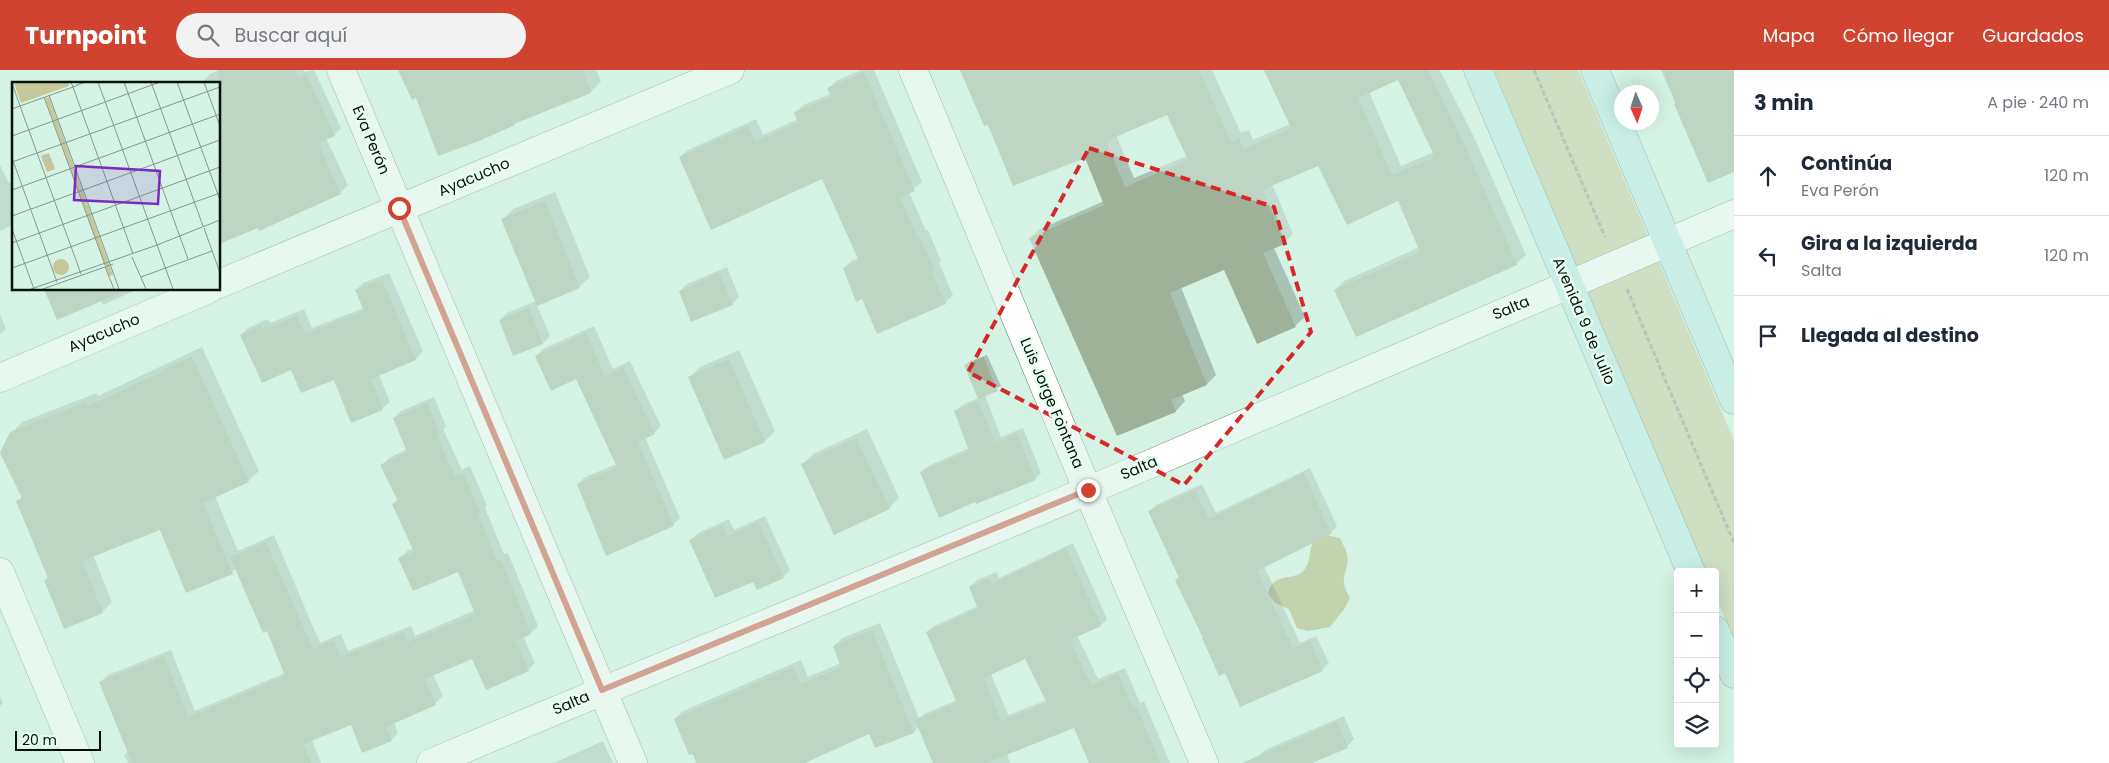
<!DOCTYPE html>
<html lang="es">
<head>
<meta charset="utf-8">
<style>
  body { margin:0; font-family:Poppins,sans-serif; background:#f2f2f3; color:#1f2937 }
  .controls { position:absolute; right:15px; bottom:15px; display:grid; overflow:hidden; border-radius:5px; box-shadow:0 5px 20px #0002 }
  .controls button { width:45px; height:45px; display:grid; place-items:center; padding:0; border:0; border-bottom:1px solid #e0e1e3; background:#fff; color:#1f2937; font:25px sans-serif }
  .compass { position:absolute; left:1614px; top:15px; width:45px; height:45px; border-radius:50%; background:#fff; box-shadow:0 5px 20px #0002; rotate:177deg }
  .scale { position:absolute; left:15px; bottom:12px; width:86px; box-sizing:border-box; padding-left:5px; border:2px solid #07110c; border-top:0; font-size:14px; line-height:18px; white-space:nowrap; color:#07110c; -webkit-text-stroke:4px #e7fff2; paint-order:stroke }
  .stop { position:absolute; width:15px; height:15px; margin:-11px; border:4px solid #cf4330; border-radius:50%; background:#fff }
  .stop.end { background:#cf4330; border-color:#fff; box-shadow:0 1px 5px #0008 }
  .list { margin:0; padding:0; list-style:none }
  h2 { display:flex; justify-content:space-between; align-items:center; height:65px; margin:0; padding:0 20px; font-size:21px }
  h2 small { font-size:16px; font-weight:400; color:#747a83 }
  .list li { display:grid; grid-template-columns:32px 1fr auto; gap:15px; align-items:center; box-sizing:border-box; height:80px; padding:0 20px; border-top:1px solid #e0e1e3 }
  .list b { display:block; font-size:19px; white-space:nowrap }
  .list p { margin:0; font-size:16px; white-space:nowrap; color:#747a83 }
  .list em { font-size:16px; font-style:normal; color:#747a83 }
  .icon { flex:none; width:28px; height:28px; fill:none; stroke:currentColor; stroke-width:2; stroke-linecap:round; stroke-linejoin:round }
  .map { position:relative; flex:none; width:1734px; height:693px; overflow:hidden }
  header { display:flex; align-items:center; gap:30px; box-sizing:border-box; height:70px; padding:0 25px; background:#cf4330; color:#fff }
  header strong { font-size:24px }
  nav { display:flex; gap:28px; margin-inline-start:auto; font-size:18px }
  .search { width:350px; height:45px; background:#f2f2f3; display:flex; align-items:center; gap:12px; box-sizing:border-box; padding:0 18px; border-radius:28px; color:#747a83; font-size:19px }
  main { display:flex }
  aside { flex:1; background:#fff }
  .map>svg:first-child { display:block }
  .green { fill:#c6c89b }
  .forest { fill:#abad6b }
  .shadow { fill:#0003; fill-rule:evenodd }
  .building { fill:#a0b19a; fill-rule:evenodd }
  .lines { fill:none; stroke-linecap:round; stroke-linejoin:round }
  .minor-casing { stroke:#5f7a6d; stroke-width:29 }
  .secondary-casing { stroke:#5f7a6d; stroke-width:29 }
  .path { stroke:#839a8f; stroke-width:3; stroke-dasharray:5 2.5; stroke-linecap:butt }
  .minor { stroke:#fff; stroke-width:28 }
  .secondary { stroke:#b8e9e7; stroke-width:28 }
  .route { stroke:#cf4330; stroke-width:6 }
  .marked { fill:none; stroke:#d62828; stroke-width:4; stroke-dasharray:10 6; stroke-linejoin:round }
  .labels { text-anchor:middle; stroke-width:5; stroke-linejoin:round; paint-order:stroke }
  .street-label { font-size:15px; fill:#07110c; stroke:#e7fff2 }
  .inset-road { fill:none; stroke:#83998e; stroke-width:1 }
  .view { fill:#7b2cbf; fill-opacity:0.15; stroke:#7b2cbf; stroke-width:2.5 }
  .inset-edge { fill:none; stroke:#07110c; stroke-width:2.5 }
</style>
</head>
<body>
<header>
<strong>Turnpoint</strong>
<div class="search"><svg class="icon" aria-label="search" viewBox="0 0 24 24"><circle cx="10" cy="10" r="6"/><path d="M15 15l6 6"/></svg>Buscar aquí</div>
<nav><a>Mapa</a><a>Cómo llegar</a><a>Guardados</a></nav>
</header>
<main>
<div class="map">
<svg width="1734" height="693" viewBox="0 0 1734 693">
  <rect width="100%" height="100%" fill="#d5f3e4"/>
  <polygon class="green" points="1494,0 1578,0 1734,371 1734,570 1715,526 1715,502 1705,502"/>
  <path class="forest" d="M1321 464 1340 468C1342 473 1346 479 1347 484 1351 503 1336 504 1350 528L1345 538 1330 557 1308 561 1297 558 1289 539 1275 533 1268 524C1273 500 1295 513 1305 499 1314 486 1305 476 1321 464Z"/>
  <g class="shadow">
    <polygon points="219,0 304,0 305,2 314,0 341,58 334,65 326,68 348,115 341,122 260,160 259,156 223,171 219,160 219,75 222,73 219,67 219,14 204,14 203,11 210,4"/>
    <polygon points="538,0 596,0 601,11 591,22 553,37"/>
    <polygon points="861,0 874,0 922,112 909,122 926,161 928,160 941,191 939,193 953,225 945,233 844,198 852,190 859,188 822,107 680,87 688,80 756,49 763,65 798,49 796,43 803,35 831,24 828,19 836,11"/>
    <path d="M961 0H1212L1241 63 1249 60 1253 70 1290 54 1265 0H1440L1474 67 1526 185 1516 194 1335 220 1344 211 1420 177 1399 129 1318 94 1272 114 1293 164 1284 173 1274 178 1305 247 1295 256 1225 198 1181 217 1216 305 1207 314 1182 324 1185 331 1176 341 1118 364 1030 168 1040 159 1104 131 1085 86 988 53ZM1399 8 1434 82 1401 96 1369 22ZM1168 43 1187 86 1134 108 1116 65Z"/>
    <polygon points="1661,0 1734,0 1734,101 1709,111"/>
    <polygon points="0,95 9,113 14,111 14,154 0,161"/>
    <polygon points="555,122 590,207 579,217 537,235 550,266 543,273 514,284 500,250 507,243 536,231 503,149 513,139"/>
    <polygon points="727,197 739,227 732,234 680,221 687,214"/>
    <polygon points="389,203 423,281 416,289 379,305 390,332 382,339 334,308 292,298 241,265 248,258 268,249 270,253 304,239 312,258 364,238 356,220 363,213"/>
    <polygon points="45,219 138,219 103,235 101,230 58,248"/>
    <polygon points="0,244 6,259 0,264"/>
    <polygon points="594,256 613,299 630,291 661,356 654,363 645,367 680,448 673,455 578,414 585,407 617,394 577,308 536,286 543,279"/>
    <polygon points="202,277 259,401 248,411 215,426 238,481 274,465 320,573 341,564 348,581 411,556 415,566 475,540 459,501 400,488 407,481 414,478 393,434 398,429 382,395 389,388 407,379 394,348 401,341 434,327 446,356 443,359 462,400 470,396 487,436 485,438 504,484 508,483 538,556 531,563 523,566 535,593 528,600 472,587 433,604 443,626 435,634 394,652 398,663 391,670 352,654 312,670 321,693 128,693 124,685 128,681 100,612 108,605 171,580 195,641 285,603 268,559 236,498 232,502 161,459 93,485 112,532 102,542 46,510 48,507 18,431 23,426 12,363 22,352 97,323 98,326"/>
    <polygon points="739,280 775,361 765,371 689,308 700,297"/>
    <polygon points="987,285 1001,316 985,325 1001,367 1023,358 1041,403 1035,409 921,402 928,396 969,378 955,341 962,335 979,328 965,296 968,292"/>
    <polygon points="867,359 899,428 889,438 803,394 813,384"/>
    <polygon points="1310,398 1337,456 1331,463 1264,496 1300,573 1316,566 1329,593 1322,600 1226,602 1177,510 1180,507 1149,442 1156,435 1202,414 1216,443"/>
    <polygon points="765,446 790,500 783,507 754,510 691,470 698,463 729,449 734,460"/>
    <path d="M1073 473 1107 549 1101 555 1077 565 1098 609 1125 598 1140 633 1144 631 1170 693H1090L1075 656 1007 683 1010 693H935L919 656 914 662 876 677 870 663 802 693H698L675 649 683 641 801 590 808 607 841 593 834 576 842 568 880 553 919 648 924 644 957 630 927 562 934 556 978 536 970 517 977 510 997 502 999 508ZM1026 587 1047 630 1008 645 991 604Z"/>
    <polygon points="0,627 3,633 0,636"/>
    <polygon points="1344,646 1354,669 1347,677 1312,692 1312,693 1260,693 1258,687 1265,680"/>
    <polygon points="603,671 613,693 554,693"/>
  </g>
  <g class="building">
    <polygon points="219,0 294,0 298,8 306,4 335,66 318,73 341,124 259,161 258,158 219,174"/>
    <polygon points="398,0 582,0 591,23 514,54 515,55 479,71 438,86 416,28 412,30"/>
    <path d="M960 0H1199L1231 72 1239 68 1244 79 1291 58 1264 0H1428L1465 76 1517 195 1356 267 1334 220 1420 182 1398 131 1347 155 1318 96 1262 120 1285 174 1263 183 1296 257 1257 274 1224 200 1170 223 1207 315 1171 330 1176 342 1117 366 1029 168 1104 135 1085 88 1013 116 988 55 984 56ZM1398 10 1435 87 1392 105 1358 28ZM1167 45 1188 90 1125 117 1106 71Z"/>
    <polygon points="1663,0 1734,0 1734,102 1708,113 1674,34 1676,33"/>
    <polygon points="864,2 915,121 900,127 918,168 920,167 934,200 931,201 946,234 877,264 862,229 856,232 843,198 859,191 822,109 711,160 679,87 748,56 755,72 798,53 794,42 831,27 827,18"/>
    <polygon points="545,131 580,218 537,236 501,149"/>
    <polygon points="719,203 733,235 691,252 679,221"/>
    <polygon points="382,209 416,290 371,309 383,340 351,353 334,310 301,323 291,300 262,313 240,265 261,255 263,260 297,246 305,264 364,241 355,220"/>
    <polygon points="44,219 130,219 57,250"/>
    <polygon points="529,238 543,274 513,286 499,250"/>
    <polygon points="586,263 605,306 623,297 655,364 638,372 674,456 606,486 577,414 617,397 576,309 551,321 535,286"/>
    <polygon points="192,287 249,412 203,433 233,504 186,523 160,460 82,491 103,543 64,559 44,510 48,508 16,431 22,428 0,383 10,362 86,332 88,336 164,301 164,299"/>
    <polygon points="984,287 998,321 978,329 964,295"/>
    <polygon points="729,289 765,372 724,390 688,307"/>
    <polygon points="978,331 995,372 1017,364 1036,410 976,434 975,432 939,448 920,402 969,381 954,341"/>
    <polygon points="427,333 440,364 436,365 455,406 463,403 481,444 478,445 497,491 501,489 531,564 515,571 529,601 486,620 472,589 425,609 436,635 386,657 392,671 362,683 351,655 304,674 311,693 132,693 99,612 164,586 188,647 285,606 267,561 263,563 230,487 266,472 313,579 334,570 341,587 404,562 408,572 475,544 458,502 413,521 398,488 414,482 392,434 398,431 380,395 407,382 393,348"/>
    <polygon points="856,368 890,439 834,465 801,394"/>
    <polygon points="1304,403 1331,464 1257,501 1293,578 1310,571 1323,601 1240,637 1225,603 1219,606 1202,568 1203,568 1175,510 1179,508 1148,441 1195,420 1209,449"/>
    <polygon points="758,452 784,508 757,520 753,512 715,528 689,470 722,455 727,467"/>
    <path d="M1066 478 1101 556 1070 570 1091 615 1118 604 1133 638 1137 637 1160 693H1089L1074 658 986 693H933L915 650 957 633 926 562 978 539 969 517 990 508 992 514ZM1025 589 1047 633 1001 651 984 608Z"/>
    <polygon points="872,560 914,663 875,678 869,664 805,693 696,693 693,684 689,685 674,649 793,597 801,614 841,597 833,576"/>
    <polygon points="1337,652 1348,678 1312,693 1242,693"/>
  </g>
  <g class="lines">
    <g class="minor-casing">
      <g id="minor">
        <polyline points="341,0 633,693"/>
        <polyline points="913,0 1088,421 1204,693"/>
        <polyline points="219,214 730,0"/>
        <polyline points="0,308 209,219"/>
        <polyline points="0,502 80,693"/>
        <path d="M431 693C649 600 869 513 1087 421 1303 330 1518 235 1734 144"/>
      </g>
    </g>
    <g class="secondary-casing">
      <g id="secondary">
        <polyline points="1478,0 1691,502"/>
        <polyline points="1595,0 1734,330"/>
        <polyline points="1715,560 1734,604"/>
      </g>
    </g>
    <g class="path">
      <polyline points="1534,0 1605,167"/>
      <polyline points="1627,219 1734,473"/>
    </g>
    <use href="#minor" class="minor"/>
    <use href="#secondary" class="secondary"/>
  </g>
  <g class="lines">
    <polyline class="route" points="399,138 602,620 1088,420"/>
  </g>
  <path d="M0 0H1734V693H0ZM1089 78 1274 137 1311 262 1184 415 968 302Z" fill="#d5f3e4" fill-opacity=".55" fill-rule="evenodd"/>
  <path class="marked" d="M1089 78 1274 137 1311 262 1184 415 968 302Z"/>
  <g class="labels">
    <g class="street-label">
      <text transform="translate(371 70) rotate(67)" y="5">Eva Perón</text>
      <text transform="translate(474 107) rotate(-23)" y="5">Ayacucho</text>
      <text transform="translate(1511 238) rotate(-23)" y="5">Salta</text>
      <text transform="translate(1584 251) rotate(67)" y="5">Avenida 9 de Julio</text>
      <text transform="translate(104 263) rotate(-23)" y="5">Ayacucho</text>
      <text transform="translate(1052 333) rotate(67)" y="5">Luis Jorge Fontana</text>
      <text transform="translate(1139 398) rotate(-23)" y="5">Salta</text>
      <text transform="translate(571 633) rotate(-23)" y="5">Salta</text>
    </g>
  </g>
  <g transform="translate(12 12)">
    <rect width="208" height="208" fill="#d5f3e4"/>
    <path d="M56 0 57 4 9 21 2 1ZM37 15 101 193 97 194 33 16ZM37 71 43 87 35 90 29 74ZM41 185a8 8 0 1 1 16 0a8 8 0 1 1-16 0Z" fill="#c6c89b"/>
    <path class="inset-road" d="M73 0 61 5 121 172M86 0 161 207M112 0 176 177M139 0 191 144M165 0 208 118M192 0 208 44M0 1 8 24 61 5 59 0M37 13 107 207M32 15 93 183M0 27 8 24 69 192M0 54 148 0M0 76 45 200M0 80 208 5M0 108 208 32M0 134 208 58M192 146 208 191M0 147 22 207M0 161 208 85M120 175 134 207M93 185 102 207M0 186 208 111M129 195 200 169M19 207 145 163 208 138M31 207 101 182"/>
    <path class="view" d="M64 84 148 89 146 122 62 118Z"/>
    <rect width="208" height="208" class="inset-edge"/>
  </g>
</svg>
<div class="controls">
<button>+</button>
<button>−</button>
<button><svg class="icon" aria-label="locate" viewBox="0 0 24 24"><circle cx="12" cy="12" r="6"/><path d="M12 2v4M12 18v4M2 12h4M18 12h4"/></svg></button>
<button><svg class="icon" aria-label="layers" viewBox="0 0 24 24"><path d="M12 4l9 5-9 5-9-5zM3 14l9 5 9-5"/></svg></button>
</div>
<svg class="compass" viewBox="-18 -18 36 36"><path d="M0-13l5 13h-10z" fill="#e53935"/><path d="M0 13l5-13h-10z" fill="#747a83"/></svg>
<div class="scale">20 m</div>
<div class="stop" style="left:399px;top:138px"></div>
<div class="stop end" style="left:1088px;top:420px"></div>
</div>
<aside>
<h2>3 min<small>A pie · 240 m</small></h2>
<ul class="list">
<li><svg class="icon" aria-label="ahead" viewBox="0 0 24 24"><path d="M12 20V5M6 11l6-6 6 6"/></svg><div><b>Continúa</b><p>Eva Perón</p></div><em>120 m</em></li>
<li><svg class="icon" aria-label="left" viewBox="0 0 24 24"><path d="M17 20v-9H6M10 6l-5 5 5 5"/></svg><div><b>Gira a la izquierda</b><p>Salta</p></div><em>120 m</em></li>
<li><svg class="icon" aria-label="arrive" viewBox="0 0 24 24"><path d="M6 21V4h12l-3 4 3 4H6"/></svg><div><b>Llegada al destino</b></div></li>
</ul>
</aside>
</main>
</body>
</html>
